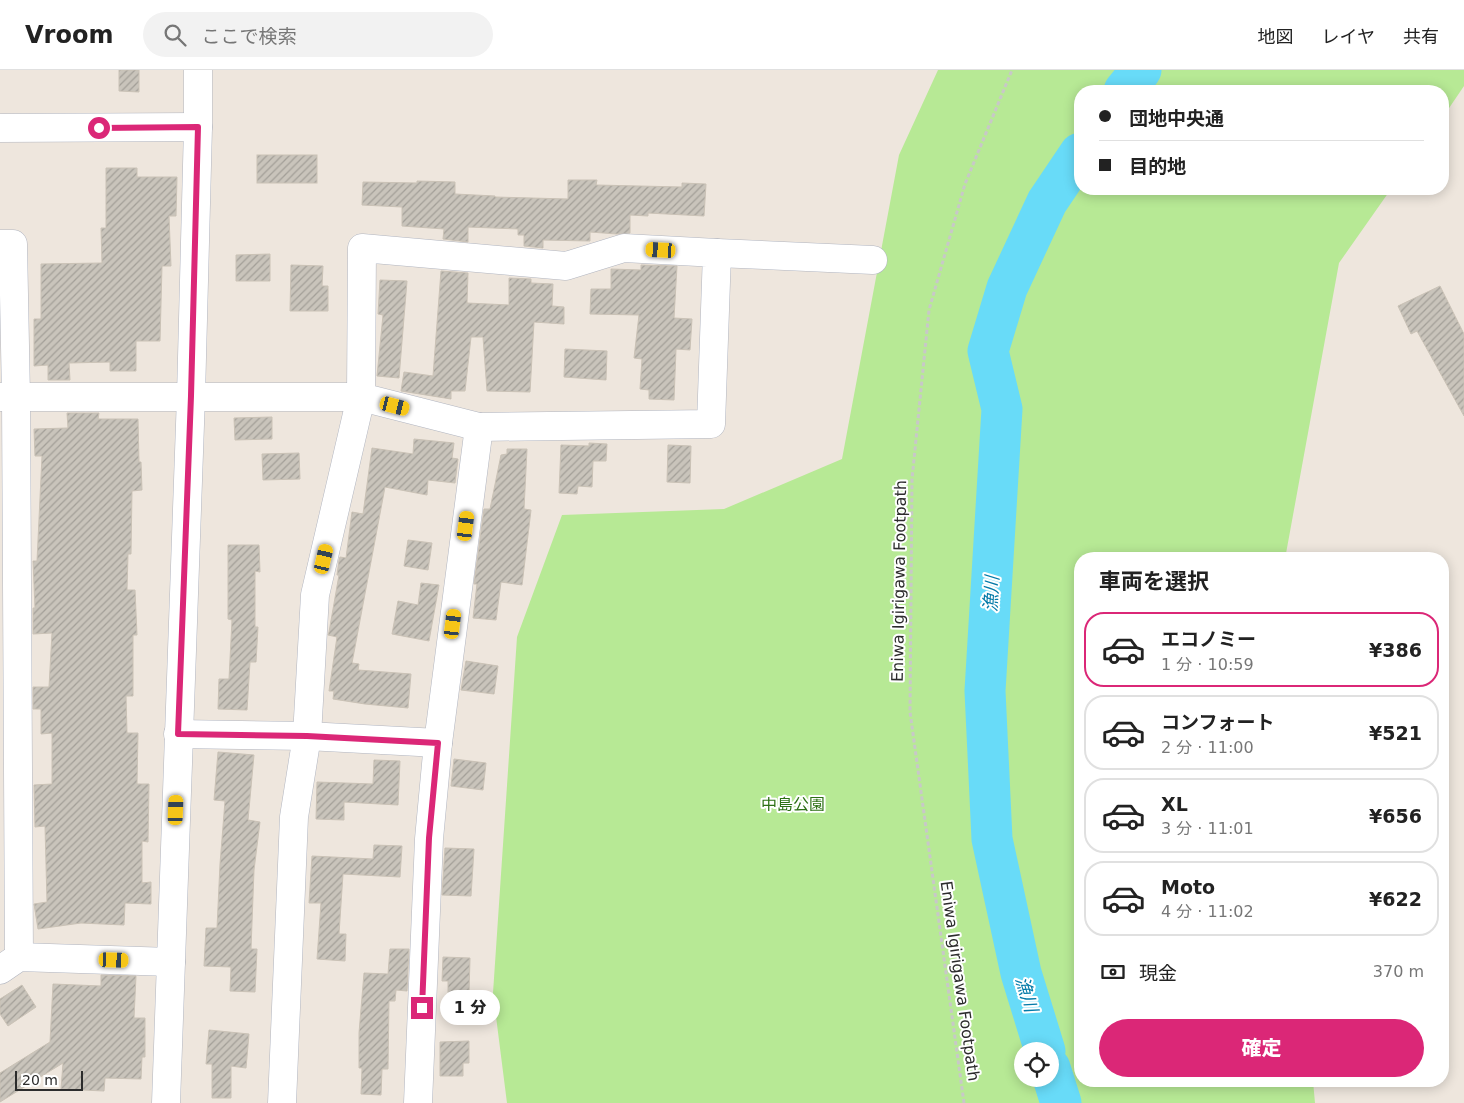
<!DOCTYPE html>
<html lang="ja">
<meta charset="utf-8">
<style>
:root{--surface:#fff;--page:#f2f2f2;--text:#222;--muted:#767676;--line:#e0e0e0;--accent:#db2777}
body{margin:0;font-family:"DejaVu Sans","Noto Sans JP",sans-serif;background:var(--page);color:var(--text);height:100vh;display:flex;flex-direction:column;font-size:19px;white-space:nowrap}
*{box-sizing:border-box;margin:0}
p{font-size:16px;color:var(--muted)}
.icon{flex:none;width:28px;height:28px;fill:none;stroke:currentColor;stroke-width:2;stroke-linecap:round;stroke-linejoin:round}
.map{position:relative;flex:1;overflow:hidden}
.details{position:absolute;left:1074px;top:482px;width:375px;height:535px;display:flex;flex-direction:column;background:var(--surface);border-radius:20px;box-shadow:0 2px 12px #0003}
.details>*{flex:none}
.banner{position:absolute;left:1074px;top:15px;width:375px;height:110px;border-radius:20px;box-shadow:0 2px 12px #0003;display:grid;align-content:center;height:110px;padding:0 25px;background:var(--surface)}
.tools{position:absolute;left:1014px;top:972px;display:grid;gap:10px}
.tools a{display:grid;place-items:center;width:45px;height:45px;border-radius:50%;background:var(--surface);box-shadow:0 2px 12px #0003;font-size:25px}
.scale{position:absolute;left:15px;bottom:12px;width:68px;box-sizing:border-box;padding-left:5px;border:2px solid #2c2c2c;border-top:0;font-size:14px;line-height:18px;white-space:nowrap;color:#2c2c2c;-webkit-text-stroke:4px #fff;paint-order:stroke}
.end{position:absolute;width:22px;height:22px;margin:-11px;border:6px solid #db2777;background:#fff;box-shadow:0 0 0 2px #fff}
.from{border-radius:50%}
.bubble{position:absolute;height:35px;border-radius:18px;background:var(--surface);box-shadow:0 2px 12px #0003;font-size:16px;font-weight:800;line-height:35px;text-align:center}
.car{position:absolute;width:15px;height:30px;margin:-15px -8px;border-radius:6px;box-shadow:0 0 4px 1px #0007;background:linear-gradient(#f5c518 24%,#345 0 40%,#f5c518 0 76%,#345 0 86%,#f5c518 0)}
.banner b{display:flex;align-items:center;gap:18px;height:48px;font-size:19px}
.banner b+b{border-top:1px solid var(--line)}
.banner i{width:12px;height:12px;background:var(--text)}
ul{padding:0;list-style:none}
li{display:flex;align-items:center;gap:15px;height:75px;margin:0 10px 8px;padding:0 15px;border:2px solid var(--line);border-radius:20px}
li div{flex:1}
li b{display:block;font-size:19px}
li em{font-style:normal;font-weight:800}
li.on{border-color:var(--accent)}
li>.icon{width:45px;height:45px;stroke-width:1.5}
h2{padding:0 25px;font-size:22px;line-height:60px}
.pay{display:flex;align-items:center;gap:12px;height:55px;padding:0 25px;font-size:19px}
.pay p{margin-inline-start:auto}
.primary-button{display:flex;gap:10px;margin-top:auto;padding:10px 25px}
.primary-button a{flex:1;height:58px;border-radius:30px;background:var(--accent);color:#fff;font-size:20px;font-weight:800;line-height:58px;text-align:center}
header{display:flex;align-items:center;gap:30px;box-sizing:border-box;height:70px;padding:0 25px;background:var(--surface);border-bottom:1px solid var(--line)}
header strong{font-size:24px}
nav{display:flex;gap:28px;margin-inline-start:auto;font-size:18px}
.search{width:350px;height:45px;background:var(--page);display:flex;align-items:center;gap:12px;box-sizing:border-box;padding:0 18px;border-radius:28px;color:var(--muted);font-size:19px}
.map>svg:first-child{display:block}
.grass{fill:#b7e995;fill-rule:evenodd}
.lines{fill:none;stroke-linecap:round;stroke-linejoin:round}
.river{stroke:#68dbf8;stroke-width:41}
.building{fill:url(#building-hatch);stroke:#cac2b6}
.minor-casing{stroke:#b1b5c0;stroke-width:29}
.path{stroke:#c8c8c8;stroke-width:3;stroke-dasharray:4 2.5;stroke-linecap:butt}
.minor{stroke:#fff;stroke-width:28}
.route{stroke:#db2777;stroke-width:6}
.labels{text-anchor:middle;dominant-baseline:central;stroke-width:4;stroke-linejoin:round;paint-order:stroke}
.street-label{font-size:16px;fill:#2c2c2c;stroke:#fff}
.park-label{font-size:16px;fill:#2d7015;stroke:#fff}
.water-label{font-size:18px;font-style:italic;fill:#037aa8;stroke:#fff}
</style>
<header>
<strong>Vroom</strong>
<div class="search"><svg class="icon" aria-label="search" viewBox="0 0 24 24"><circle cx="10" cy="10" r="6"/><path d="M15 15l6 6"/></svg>ここで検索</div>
<nav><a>地図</a><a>レイヤ</a><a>共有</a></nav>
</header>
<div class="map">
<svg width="1464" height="1033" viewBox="0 0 1464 1033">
<defs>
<pattern id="building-hatch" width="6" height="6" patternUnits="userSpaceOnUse" patternTransform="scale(1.25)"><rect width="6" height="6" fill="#c9c4bb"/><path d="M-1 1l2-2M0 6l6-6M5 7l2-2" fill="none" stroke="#a39f98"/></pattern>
</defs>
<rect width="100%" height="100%" fill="#eee6dd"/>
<!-- grass -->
<path class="grass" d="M938,0H1464V16L1443,47L1442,21H1080V119H1391L1339,193L1285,489H1080V1011H1313L1315,1033H507L493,923L517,567L562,445L724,439L842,389L899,85ZM1022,981H1050V1009H1022Z"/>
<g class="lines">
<!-- river -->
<g class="river">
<path d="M1124,21L1141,0"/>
<path d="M1045,981L1021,903L992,769L985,621L1002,339L988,281L1007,218L1047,132L1080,83"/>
<path d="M1050,998L1061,1033"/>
</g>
</g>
<!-- building -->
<g class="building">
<path d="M119,0H139V22L119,21Z"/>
<rect x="257" y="85" width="60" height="28"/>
<path d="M106,98H137V107H177L176,146H169L171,196H162L160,271H136V301H110V292L69,293L70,310H48V295L34,296V249H41V194L102,193L101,158H106Z"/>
<path d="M568,110H597L596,115L682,117V113L706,114L704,146L648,143V146L630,145V163L617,164L590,162V171L543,170V178L524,176V165H518V159L468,157V172L443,169L444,159L402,156V137L362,135L363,112L417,113V111L455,112V124L495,126V127L568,129Z"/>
<path d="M270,184V211H236V185Z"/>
<path d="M291,195L323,196L322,216H328V241H290Z"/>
<path d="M641,195L677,196L674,248L692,249L690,280L676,279L674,330L649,329V320L640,319L642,289L634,288L639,245L590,244L591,219H611V199L641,200Z"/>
<path d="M441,201L468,203L467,233L509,235V208L531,209V213L553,214L552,236L564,237V254L534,252L530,322L487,321L483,267H471L465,321H451V329L401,321L404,302L433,306Z"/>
<path d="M380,210L407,211L399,308L377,306L383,245L378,244Z"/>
<path d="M1440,216L1464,264V346L1417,261L1411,264L1398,236Z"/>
<path d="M565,279L607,281L606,310L564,307Z"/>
<path d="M67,343H99L98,349H138L139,392H141L142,420L132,421L131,484H128L127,520H135L137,565H133V626H126L127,663H138L137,714H149L148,772L142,771V813L151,812V834L125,833L124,855L81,853L38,859L34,834L47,832L45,756L35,757L34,715L52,714V663L41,664V639H33V617H49L52,563L33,564V538H35L33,491H37L42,386H35L34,359L68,358Z"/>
<path d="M272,347V369L235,370L234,348Z"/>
<path d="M414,369L454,373L452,388L458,389L455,413L428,410L427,425L385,417L352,593L359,594L358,600L411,604L408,638L365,634L333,629L334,621H329L337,567L328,565L329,562L339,505H337L339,490L340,487L346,488L352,442L363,444L372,378L413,384Z"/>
<path d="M589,373L607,374L606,391H593L592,417L578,416L577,424L559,423L561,375L589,376Z"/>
<path d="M668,375L691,376L690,413L667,412Z"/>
<path d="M507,379H527L524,439L531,440L522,515L501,512L496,550L473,548L477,514H474L484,439H490L501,385L507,384Z"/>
<path d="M299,383L300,409L263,410L262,384Z"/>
<path d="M408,470L432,473L428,500L404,496Z"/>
<path d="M228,475H259L260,502L255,501V557H258L256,592H250L247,640L218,639L219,609H229L232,550L228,549Z"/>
<path d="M421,513L439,515L429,571L392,564L398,531L418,535Z"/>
<path d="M466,591L498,596L494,624L461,620Z"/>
<path d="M218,682L254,685L248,750L260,752L254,800L251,879H257L255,922L230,921L231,897L204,896L206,858H217L220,794L225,731L214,730Z"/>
<path d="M454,689L486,693L483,720L451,716Z"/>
<path d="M374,690L400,691L398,735L344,732V750L316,749L317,712L373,714Z"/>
<path d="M374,775L402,776L400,807L343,804L339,864H346L345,891L317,889L321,833H309L312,786L373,789Z"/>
<path d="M445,778L474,779L471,826L442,825Z"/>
<path d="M390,879H409L407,921L396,920L395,931H389L388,999H382L381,1025L361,1024L362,998H359V963L364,903L388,904Z"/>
<path d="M443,887L470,888L469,923H448V911H442Z"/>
<path d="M101,905L136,906L134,948H145V987H142L141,1009L105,1008L104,1021L61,1019L63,993L0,1032V1003L50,972L53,914L101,916Z"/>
<path d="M22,915L36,937L8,956L0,944V929Z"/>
<path d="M209,960L249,964L246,998L231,996V1028H212V994H206Z"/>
<path d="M469,971V993H463V1006H440V972Z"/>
</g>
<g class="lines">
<!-- minor casing -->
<g class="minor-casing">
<g id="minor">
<path d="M0,58L198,57"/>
<path d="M0,174H13L16,327L19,887"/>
<path d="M717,183L873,190"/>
<path d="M0,327H361L479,357L711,354L717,183L624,178L566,196L362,178L361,327L315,525L307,666L294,747L282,1033"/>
<path d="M178,664L307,666L438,673"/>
<path d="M0,900L19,887L171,892"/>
<path d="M166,1033L191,326L198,57V0"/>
<path d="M418,1033L429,769L438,673L479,357"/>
</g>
</g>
<!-- path -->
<path class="path" d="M964,1033L910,642L912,409L929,240L965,114L1012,0"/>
<!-- minor -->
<use href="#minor" class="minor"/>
</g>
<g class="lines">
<!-- route -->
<path class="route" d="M99,58L198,57L191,326L178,664L307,666L438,673L429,768L422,938"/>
</g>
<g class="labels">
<!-- street labels -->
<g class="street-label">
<text transform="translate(899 511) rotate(-89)">Eniwa Igirigawa Footpath</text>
<text transform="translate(960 911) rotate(82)">Eniwa Igirigawa Footpath</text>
</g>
<!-- park labels -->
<g class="park-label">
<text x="793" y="734">中島公園</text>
</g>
<!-- water labels -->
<g class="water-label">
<text transform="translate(991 524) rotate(-87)">漁川</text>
<text transform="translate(1027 924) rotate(73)">漁川</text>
</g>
</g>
</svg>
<div class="tools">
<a><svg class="icon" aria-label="locate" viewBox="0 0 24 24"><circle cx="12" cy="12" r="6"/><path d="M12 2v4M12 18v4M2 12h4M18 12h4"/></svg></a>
</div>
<div class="scale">20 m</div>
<i class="end from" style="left:99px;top:58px"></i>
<i class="end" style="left:422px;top:938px"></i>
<div class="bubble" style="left:440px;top:920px;width:60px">1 分</div>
<i class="car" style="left:661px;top:180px;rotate:273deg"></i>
<i class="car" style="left:395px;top:336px;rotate:104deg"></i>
<i class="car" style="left:466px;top:456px;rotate:7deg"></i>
<i class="car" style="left:324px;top:489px;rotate:13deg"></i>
<i class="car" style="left:453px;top:554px;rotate:7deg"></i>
<i class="car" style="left:176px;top:740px;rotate:2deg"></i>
<i class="car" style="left:114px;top:890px;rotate:92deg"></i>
<div class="banner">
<b><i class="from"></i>団地中央通</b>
<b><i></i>目的地</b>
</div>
<section class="details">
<h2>車両を選択</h2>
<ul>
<li class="on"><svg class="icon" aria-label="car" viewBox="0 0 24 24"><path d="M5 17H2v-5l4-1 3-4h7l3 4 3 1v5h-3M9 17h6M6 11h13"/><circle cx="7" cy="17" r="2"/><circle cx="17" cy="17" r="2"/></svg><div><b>エコノミー</b><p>1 分 · 10:59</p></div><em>¥386</em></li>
<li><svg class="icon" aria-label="car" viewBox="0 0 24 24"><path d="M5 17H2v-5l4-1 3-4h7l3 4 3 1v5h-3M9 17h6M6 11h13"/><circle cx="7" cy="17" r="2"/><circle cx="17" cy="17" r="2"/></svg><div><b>コンフォート</b><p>2 分 · 11:00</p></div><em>¥521</em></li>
<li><svg class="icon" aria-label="car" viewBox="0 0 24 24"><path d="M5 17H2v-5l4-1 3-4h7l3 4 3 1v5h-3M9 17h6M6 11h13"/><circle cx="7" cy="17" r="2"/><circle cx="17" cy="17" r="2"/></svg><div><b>XL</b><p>3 分 · 11:01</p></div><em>¥656</em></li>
<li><svg class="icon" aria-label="car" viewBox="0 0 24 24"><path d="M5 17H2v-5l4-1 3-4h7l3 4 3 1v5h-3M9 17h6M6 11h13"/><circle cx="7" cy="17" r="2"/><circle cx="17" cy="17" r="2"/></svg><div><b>Moto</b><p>4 分 · 11:02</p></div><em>¥622</em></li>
</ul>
<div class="pay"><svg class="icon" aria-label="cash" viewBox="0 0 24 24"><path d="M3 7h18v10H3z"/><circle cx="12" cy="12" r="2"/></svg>現金<p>370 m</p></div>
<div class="primary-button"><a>確定</a></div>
</section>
</div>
